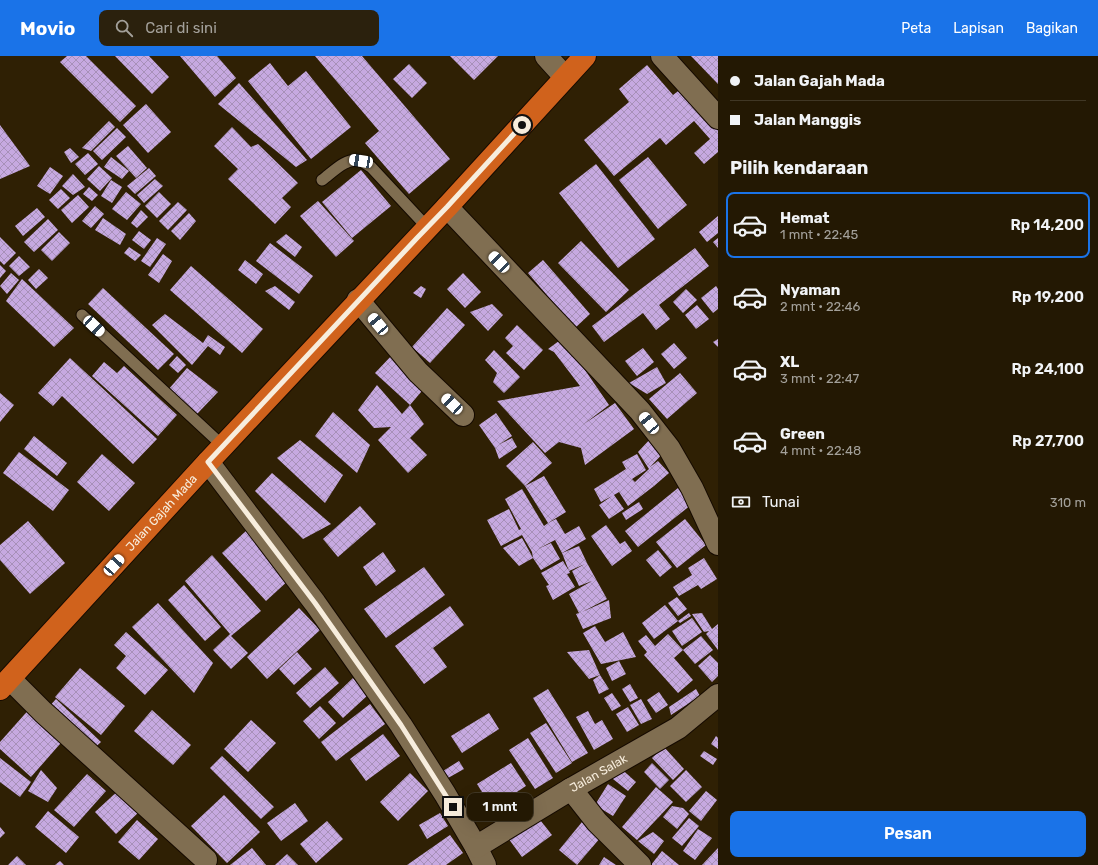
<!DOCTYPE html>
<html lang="id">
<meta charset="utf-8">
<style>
:root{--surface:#231803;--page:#2b210d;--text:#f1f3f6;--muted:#a3a09a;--line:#403725;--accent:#1a73e8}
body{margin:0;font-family:Rubik,sans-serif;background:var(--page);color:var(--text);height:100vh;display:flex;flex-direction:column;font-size:15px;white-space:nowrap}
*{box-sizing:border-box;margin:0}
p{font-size:13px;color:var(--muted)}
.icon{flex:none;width:22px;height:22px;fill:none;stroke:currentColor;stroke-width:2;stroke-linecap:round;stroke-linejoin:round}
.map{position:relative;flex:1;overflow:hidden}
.panel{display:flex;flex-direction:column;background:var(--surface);width:380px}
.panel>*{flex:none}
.top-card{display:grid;align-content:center;height:88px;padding:0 12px;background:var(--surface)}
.end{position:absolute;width:18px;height:18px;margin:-9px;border:5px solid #f7eddd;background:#111;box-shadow:0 0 0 2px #111}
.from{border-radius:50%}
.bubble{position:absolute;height:28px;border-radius:8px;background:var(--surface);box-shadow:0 4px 16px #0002,0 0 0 1px var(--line);font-size:13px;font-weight:600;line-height:28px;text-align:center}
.car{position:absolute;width:12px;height:24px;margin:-12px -6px;border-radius:5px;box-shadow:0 0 3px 1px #0007;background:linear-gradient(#fff 24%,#345 0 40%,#fff 0 76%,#345 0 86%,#fff 0)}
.top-card b{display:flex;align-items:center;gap:14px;height:38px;font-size:15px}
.top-card b+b{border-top:1px solid var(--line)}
.top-card i{width:10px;height:10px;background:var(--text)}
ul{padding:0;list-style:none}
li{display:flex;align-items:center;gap:12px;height:66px;margin:0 8px 6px;padding:0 4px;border:2px solid transparent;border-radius:8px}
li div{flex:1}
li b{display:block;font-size:15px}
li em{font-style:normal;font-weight:600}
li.selected{border-color:var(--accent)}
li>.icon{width:36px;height:36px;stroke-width:1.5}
h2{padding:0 12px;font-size:18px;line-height:48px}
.pay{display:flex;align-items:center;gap:10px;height:44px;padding:0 12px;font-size:15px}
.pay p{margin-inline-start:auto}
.button{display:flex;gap:8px;margin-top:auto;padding:8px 12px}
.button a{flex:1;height:46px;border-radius:8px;background:var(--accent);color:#fff;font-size:16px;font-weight:600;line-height:46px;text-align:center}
header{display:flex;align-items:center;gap:24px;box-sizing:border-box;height:56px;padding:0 20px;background:var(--accent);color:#fff}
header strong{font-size:19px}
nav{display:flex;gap:22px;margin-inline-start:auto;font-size:14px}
.search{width:280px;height:36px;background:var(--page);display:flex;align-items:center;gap:10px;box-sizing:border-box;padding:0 14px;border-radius:8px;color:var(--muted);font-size:15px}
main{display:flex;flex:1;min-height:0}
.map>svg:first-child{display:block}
.building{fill:url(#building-cross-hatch)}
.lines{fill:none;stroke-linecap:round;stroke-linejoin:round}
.lane-casing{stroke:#150a00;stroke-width:13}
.street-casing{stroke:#150a00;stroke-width:24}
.highway-casing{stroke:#150a00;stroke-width:24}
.lane{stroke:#806e51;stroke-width:11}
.street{stroke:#806e51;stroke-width:22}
.highway{stroke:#d0621c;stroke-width:22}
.route{stroke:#f7eddd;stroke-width:5}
.labels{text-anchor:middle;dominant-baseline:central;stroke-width:4;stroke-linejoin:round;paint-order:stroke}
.street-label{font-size:12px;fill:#f7eddd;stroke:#251600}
</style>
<header>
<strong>Movio</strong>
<div class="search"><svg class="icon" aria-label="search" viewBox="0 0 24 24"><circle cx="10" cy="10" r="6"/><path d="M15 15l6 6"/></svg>Cari di sini</div>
<nav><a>Peta</a><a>Lapisan</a><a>Bagikan</a></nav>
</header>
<main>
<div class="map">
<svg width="718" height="809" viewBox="0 0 718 809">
<defs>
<pattern id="building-cross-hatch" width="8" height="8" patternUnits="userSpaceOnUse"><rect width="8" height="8" fill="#c6a9e0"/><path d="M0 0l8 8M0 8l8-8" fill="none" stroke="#a790b8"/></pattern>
</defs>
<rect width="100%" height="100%" fill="#2f2004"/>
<!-- building -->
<g class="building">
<path d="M67,0H86L136,50L120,66L60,6Z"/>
<path d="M115,0H149L169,21L152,38Z"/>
<path d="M180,0H217L236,22L215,41Z"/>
<path d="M315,0H362L450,103L409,138L365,87L379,75Z"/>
<path d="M450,0H498L474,24Z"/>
<path d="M691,0H718V28Z"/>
<path d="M270,7L288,30L306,15L351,71L311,103L248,25Z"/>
<path d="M409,8L427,27L412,42L393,23Z"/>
<path d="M647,9L673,39L686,29L718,67V96L704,108L694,97L710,83L694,65L666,89L660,82L614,120L584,84L629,46L619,33Z"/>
<path d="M239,27L307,104L296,111L218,48Z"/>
<path d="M146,48L171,76L148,97L123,69Z"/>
<path d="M109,65L115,71L91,95L82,92Z"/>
<path d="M0,69L30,110L0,123Z"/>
<path d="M232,71L251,91L258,88L298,127L282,142L291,151L275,168L228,123L238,113L214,90Z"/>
<path d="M117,72L126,81L102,104L93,95Z"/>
<path d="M128,90L147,112L136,122L116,100Z"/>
<path d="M70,92L79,101L71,107L64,96Z"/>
<path d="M88,97L98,108L85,119L75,108Z"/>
<path d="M111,101L129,115L122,123L104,111Z"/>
<path d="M648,101L687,149L658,173L619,124Z"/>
<path d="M596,108L655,183L618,212L559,137Z"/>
<path d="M99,110L112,122L100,135L87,123Z"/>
<path d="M50,111L63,120L50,138L37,130Z"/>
<path d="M149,112L156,120L135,138L127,130Z"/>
<path d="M361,114L391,150L352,182L322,146Z"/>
<path d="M73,118L85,131L73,139L62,130Z"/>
<path d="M155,123L163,130L144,147L137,139Z"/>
<path d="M111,124L122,131L112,147L101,140Z"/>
<path d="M89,131L98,139L92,145L83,138Z"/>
<path d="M61,133L70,142L58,153L49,144Z"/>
<path d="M126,136L141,148L127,164L112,153Z"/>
<path d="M159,136L171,148L157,162L145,150Z"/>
<path d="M78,139L89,151L72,167L61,154Z"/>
<path d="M318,145L354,185L336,201L300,160Z"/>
<path d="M178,146L187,154L168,174L159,165Z"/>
<path d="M95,150L104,158L91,172L82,165Z"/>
<path d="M37,152L45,161L23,180L15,170Z"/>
<path d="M141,154L148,161L137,172L131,167Z"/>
<path d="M189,157L196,165L180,184L171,175Z"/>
<path d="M718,160V177L707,186L699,176Z"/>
<path d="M103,162L126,178L120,189L95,174Z"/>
<path d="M48,163L58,174L34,196L24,186Z"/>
<path d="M139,175L151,184L144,193L132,184Z"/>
<path d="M59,176L70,187L52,205L41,194Z"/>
<path d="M286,178L302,191L295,201L276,186Z"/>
<path d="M0,181L16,197L4,209L0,205Z"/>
<path d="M157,182L166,188L150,211L141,205Z"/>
<path d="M718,182V192L713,186Z"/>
<path d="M581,185L629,234L606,256L558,207Z"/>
<path d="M270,187L313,220L299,238L256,205Z"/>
<path d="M129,191L141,199L135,205L124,197Z"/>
<path d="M695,192L709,210L659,249L670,263L656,274L643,257L604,286L592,270Z"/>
<path d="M163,198L172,205L159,227L148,219Z"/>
<path d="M19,200L30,211L19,220L9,210Z"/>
<path d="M245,204L263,218L256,228L238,214Z"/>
<path d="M543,204L590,258L575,272L528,217Z"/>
<path d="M0,209L6,215L0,222Z"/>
<path d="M191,210L263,273L242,297L170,234Z"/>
<path d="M39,213L48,222L36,233L28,224Z"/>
<path d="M11,217L19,224L7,238L0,230Z"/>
<path d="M463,217L481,236L465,252L447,233Z"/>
<path d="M22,223L74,272L54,291L6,245Z"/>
<path d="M275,230L295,246L289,254L265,235Z"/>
<path d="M421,230L426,233L421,242L413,237Z"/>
<path d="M716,230L718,233V253L713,257L701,242Z"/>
<path d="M103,232L174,298L158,314L88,248Z"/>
<path d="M686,233L697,244L683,257L673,246Z"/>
<path d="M492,248L503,259L488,275L470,256Z"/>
<path d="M697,249L709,263L696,273L685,259Z"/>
<path d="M447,252L465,269L430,307L412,291Z"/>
<path d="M165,258L203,287L208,279L225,291L220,299L208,290L192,309L152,269Z"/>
<path d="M517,269L543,294L524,314L506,297L513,290L505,282Z"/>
<path d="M563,282L609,349L584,368L615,347L634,373L585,409L581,392L559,386L545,397L497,345L580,330L554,296L548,293Z"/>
<path d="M718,283V291L713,286Z"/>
<path d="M674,287L687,302L674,313L661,298Z"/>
<path d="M643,292L654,306L637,320L625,305Z"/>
<path d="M494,294L520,321L504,337L493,326L497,317L485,304Z"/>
<path d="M394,297L427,329L410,349L375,317Z"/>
<path d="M177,300L186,309L178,317L169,309Z"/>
<path d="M70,302L157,383L133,408L62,340L53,350L38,337Z"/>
<path d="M104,306L117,317L124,310L177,359L158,380L92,320Z"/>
<path d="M657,311L666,327L647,338L629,327Z"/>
<path d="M187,312L218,336L197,358L168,334Z"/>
<path d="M680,317L697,337L667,363L649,343Z"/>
<path d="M377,329L402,358L410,349L424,368L410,382L427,399L408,417L378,384L391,371L374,372L358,354Z"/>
<path d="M0,337L14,349L0,366Z"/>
<path d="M333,356L370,389L357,417L315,380Z"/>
<path d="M496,357L512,380L500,388L512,382L517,391L499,403L495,392L479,369Z"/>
<path d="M34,380L67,407L57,420L24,393Z"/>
<path d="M653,380L667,393L650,411L658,405L669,417L654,430L628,450L619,436L614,439L624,453L609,463L599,449L612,440L601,446L594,433L626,413L622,406L637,398L646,414L632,423L635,426L649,413L638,396Z"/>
<path d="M300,384L343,419L325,447L277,402Z"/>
<path d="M533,386L552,407L525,430L544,420L566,456L548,467L556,463L565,478L579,470L586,483L562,497L555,484L538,493L551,487L560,503L541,514L533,502L519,510L503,492L522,482L533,502L532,496L522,479L501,490L487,464L509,453L519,474L521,473L505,443L522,433L544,470L548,467L525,430L506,410Z"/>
<path d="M19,396L69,434L53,455L3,417Z"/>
<path d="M102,398L135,427L109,455L77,426Z"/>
<path d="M272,417L331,468L303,483L255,435Z"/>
<path d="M678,432L691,449L638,491L625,475Z"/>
<path d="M639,446L643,453L626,464L622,457Z"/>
<path d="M360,450L376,468L338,501L323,483Z"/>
<path d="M685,463L706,489L677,512L656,486Z"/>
<path d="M28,465L65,507L30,538L0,504V489Z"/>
<path d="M606,469L620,488L625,485L632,495L612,510L591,480Z"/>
<path d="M247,474L291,522L266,545L222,497Z"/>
<path d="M579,490L587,507L607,543L582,556L609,544L611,562L583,573L576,558L579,557L569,538L592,525L579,530L572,515L585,508L569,515L570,517L567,518L575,531L553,544L546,530L549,529L541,517L563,505L569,515L562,497Z"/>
<path d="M658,494L672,511L660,521L646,504Z"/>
<path d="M383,496L396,515L376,530L363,511Z"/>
<path d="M212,499L261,555L231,580L248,597L231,613L213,594L230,578L185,525Z"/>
<path d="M704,502L717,523L701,533L698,529L679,540L673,531L692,519L688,512Z"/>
<path d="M424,511L445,539L386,582L364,553Z"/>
<path d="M184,529L221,571L205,585L168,544Z"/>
<path d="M677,541L687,553L678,560L668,547Z"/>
<path d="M158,547L213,607L194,637L132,571Z"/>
<path d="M665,549L678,565L689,557L691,560L680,567L678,565L654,583L642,567Z"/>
<path d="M450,550L464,569L433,592L447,611L424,628L395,590Z"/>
<path d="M299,552L320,574L267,623L247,601Z"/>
<path d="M702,557L712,573L718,568V594L706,578L709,575L704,576L692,558Z"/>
<path d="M692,562L702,576L682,590L672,575Z"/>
<path d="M595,570L605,586L623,576L636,601L601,608L583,577Z"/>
<path d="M126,576L168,614L145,639L116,612L126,600L114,589Z"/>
<path d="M668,578L683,594L701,580L713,594L695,608L683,594L674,602L693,624L678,637L644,599L647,596L638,585L646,579L655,590Z"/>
<path d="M589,594L600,619L589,623L567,596Z"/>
<path d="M297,596L312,613L294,629L279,613Z"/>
<path d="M710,599L718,607V620L712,626L698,610Z"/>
<path d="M619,605L626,618L612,625L606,612Z"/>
<path d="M325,611L339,627L310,652L296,637Z"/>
<path d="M80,612L125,650L101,679L55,641Z"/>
<path d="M600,619L609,633L599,638L593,624Z"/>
<path d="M353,622L368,639L343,662L328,646Z"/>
<path d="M630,628L638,642L630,646L622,633Z"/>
<path d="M548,633L588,697L572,706L533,642Z"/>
<path d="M696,633L700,640L671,659L669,651Z"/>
<path d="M659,636L668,649L656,657L647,644Z"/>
<path d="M612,637L621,650L612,655L604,642Z"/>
<path d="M56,643L101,686L91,695L47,653Z"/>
<path d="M641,643L652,663L641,668L630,649Z"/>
<path d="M370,648L385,668L336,705L321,686Z"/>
<path d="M32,650L67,680L31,721L0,693V686Z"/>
<path d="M320,650L336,667L319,683L303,665Z"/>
<path d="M628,651L639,669L627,676L616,658Z"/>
<path d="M152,654L191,689L173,709L134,675Z"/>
<path d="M588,655L595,668L602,664L613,683L594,694L576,661Z"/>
<path d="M489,657L499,673L462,697L451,680Z"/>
<path d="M251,664L276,687L248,716L224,693Z"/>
<path d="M546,667L572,707L556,717L530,677Z"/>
<path d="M383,678L400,700L366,725L350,703Z"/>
<path d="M716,680L718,682V693L711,688Z"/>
<path d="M528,682L553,722L535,733L509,694Z"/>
<path d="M664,691L684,713L673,724L652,702Z"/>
<path d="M704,695L717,703L713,709L700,700Z"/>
<path d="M222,700L274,751L261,763L210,712Z"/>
<path d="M0,702L31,726L20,741L0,726Z"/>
<path d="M459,705L464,713L448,722L443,715Z"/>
<path d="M511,707L526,730L492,752L477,728Z"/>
<path d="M652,707L669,724L660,733L644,716Z"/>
<path d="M617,709L636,726L628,735L608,719Z"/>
<path d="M41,714L57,732L48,746L28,735Z"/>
<path d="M686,714L702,731L686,746L670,730Z"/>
<path d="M410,717L428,735L398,765L380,746Z"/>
<path d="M87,718L106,735L74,771L54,754Z"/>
<path d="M608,728L626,740L613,760L595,749Z"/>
<path d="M656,731L673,746L637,784L622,771Z"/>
<path d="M121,732L141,754L116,778L95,756Z"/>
<path d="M706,735L717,744L701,765L689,755Z"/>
<path d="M224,739L260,776L227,807L191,770Z"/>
<path d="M295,747L308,765L281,785L267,767Z"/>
<path d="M672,750L683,752L689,758L677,773L663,761Z"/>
<path d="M48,755L79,781L66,797L35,771Z"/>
<path d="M440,757L448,770L427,783L419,769Z"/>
<path d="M537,760L552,779L522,801L508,782Z"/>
<path d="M689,762L699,770L682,790L672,782Z"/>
<path d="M137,764L158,783L139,804L118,786Z"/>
<path d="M327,765L343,783L316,807L300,788Z"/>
<path d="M582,766L601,781L577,809L559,794Z"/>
<path d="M0,771L5,777L0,782Z"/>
<path d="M698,773L712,782L695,804L683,795Z"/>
<path d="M653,776L664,785L654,798L638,785Z"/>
<path d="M450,779L463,797L446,809H407Z"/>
<path d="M252,792L266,809H230Z"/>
<path d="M718,792V809H702Z"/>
<path d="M662,795L679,809H651Z"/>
<path d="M287,798L298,809H275Z"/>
<path d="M17,800L26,809H8Z"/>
<path d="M604,801L616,809H599Z"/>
<path d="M60,805L64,809H55Z"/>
</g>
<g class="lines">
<!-- lane casing -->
<g class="lane-casing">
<g id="lane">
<path d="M322,124C333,116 346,101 360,105C364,106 367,109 371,111L427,171"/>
<path d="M82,259L223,390"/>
</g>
</g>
<!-- street casing -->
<g class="street-casing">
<g id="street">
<path d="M546,0L565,21"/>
<path d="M662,0L718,62"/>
<path d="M447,151L640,355L669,392L692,432L718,488"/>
<path d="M358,244L418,316L463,359"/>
<path d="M208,406L315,547L401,669L445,738L476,791L485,809"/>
<path d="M10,623L43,656L206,804"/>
<path d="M571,733L597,766L640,809"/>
<path id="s1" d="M476,791L571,733L678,672L718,639"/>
</g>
</g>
<!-- highway casing -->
<g class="highway-casing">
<g id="highway">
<path id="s2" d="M0,633L208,406L447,151L585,0"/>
</g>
</g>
<!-- lane -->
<use href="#lane" class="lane"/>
<!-- street -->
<use href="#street" class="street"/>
<!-- highway -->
<use href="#highway" class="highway"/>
</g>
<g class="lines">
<!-- route -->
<path class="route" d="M453,751L401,669L315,547L208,406L417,182L447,151L522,69"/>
</g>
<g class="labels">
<!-- street labels -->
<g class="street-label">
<text stroke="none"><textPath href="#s2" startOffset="239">Jalan Gajah Mada</textPath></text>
<text stroke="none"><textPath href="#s1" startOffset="143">Jalan Salak</textPath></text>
</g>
</g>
</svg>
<i class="end from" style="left:522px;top:69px"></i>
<i class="end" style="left:453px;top:751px"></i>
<div class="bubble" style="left:467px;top:737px;width:66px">1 mnt</div>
<i class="car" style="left:361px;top:105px;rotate:279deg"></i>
<i class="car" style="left:499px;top:206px;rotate:316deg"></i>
<i class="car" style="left:378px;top:268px;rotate:320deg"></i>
<i class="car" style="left:94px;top:270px;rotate:133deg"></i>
<i class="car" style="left:452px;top:348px;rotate:313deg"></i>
<i class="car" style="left:649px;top:367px;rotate:321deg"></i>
<i class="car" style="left:114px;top:509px;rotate:42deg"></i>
</div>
<section class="panel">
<div class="top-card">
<b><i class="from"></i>Jalan Gajah Mada</b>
<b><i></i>Jalan Manggis</b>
</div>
<h2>Pilih kendaraan</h2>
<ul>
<li class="selected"><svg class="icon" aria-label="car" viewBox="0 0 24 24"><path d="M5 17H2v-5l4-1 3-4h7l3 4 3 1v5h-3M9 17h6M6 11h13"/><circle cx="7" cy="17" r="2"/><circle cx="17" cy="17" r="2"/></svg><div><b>Hemat</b><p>1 mnt · 22:45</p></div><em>Rp 14,200</em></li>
<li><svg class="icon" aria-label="car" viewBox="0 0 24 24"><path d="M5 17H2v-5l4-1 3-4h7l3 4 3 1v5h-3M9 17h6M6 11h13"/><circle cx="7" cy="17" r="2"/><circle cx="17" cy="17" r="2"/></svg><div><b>Nyaman</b><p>2 mnt · 22:46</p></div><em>Rp 19,200</em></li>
<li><svg class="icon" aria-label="car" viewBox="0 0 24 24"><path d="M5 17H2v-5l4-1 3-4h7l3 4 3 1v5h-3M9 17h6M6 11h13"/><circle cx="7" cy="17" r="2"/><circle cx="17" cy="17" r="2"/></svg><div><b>XL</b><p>3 mnt · 22:47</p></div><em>Rp 24,100</em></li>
<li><svg class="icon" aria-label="car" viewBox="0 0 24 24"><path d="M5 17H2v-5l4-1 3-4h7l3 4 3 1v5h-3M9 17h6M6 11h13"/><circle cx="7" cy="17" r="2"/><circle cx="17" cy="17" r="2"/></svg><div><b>Green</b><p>4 mnt · 22:48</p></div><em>Rp 27,700</em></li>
</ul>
<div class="pay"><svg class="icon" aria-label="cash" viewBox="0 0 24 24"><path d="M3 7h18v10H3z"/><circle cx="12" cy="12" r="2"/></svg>Tunai<p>310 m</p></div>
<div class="button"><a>Pesan</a></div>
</section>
</main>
